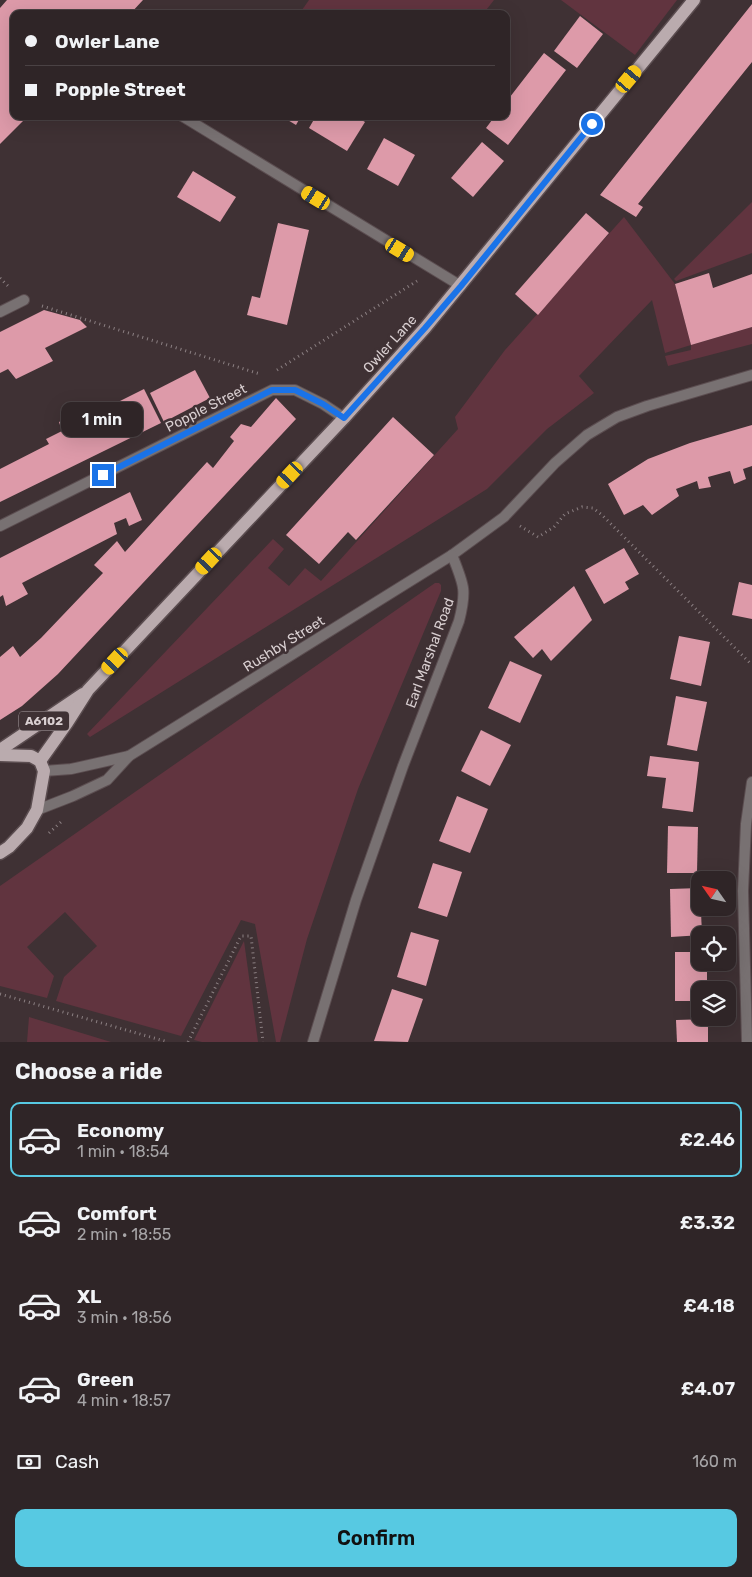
<!DOCTYPE html>
<meta charset="utf-8">
<style>
:root{--surface:#2f2527;--page:#3b3133;--text:#f1f3f6;--muted:#a7a5a7;--line:#4a4244;--accent:#57c9e2}
body{margin:0;font-family:Rubik,sans-serif;background:var(--page);color:var(--text);height:100vh;display:flex;flex-direction:column;font-size:19px;white-space:nowrap}
*{box-sizing:border-box;margin:0}
p{font-size:16px;color:var(--muted)}
.icon{flex:none;width:28px;height:28px;fill:none;stroke:currentColor;stroke-width:2;stroke-linecap:round;stroke-linejoin:round}
.map{position:relative;height:1042px;overflow:hidden}
.panel{display:flex;flex-direction:column;background:var(--surface);flex:1}
.panel>*{flex:none}
.hud{position:absolute;left:10px;top:10px;width:500px;height:110px;border-radius:10px;box-shadow:0 5px 20px #0002,0 0 0 1px var(--line);display:grid;align-content:center;height:110px;padding:0 15px;background:var(--surface)}
.needle{width:32px;rotate:304deg}
.buttons{position:absolute;left:691px;top:871px;display:grid;gap:10px}
.buttons a{display:grid;place-items:center;width:45px;height:45px;border-radius:10px;background:var(--surface);box-shadow:0 5px 20px #0002,0 0 0 1px var(--line);font-size:25px}
.end{position:absolute;width:22px;height:22px;margin:-11px;border:6px solid #1a73e8;background:#fff;box-shadow:0 0 0 2px #fff}
.from{border-radius:50%}
.bubble{position:absolute;height:35px;border-radius:10px;background:var(--surface);box-shadow:0 5px 20px #0002,0 0 0 1px var(--line);font-size:16px;font-weight:600;line-height:35px;text-align:center}
.car{position:absolute;width:15px;height:30px;margin:-15px -8px;border-radius:6px;box-shadow:0 0 4px 1px #0007;background:linear-gradient(#f5c518 24%,#345 0 40%,#f5c518 0 76%,#345 0 86%,#f5c518 0)}
.hud b{display:flex;align-items:center;gap:18px;height:48px;font-size:19px}
.hud b+b{border-top:1px solid var(--line)}
.hud i{width:12px;height:12px;background:var(--text)}
ul{padding:0;list-style:none}
li{display:flex;align-items:center;gap:15px;height:75px;margin:0 10px 8px;padding:0 5px;border:2px solid transparent;border-radius:10px}
li div{flex:1}
li b{display:block;font-size:19px}
li em{font-style:normal;font-weight:600}
li.active{border-color:var(--accent)}
li>.icon{width:45px;height:45px;stroke-width:1.5}
h2{padding:0 15px;font-size:22px;line-height:60px}
.pay{display:flex;align-items:center;gap:12px;height:55px;padding:0 15px;font-size:19px}
.pay p{margin-inline-start:auto}
.action{display:flex;gap:10px;margin-top:auto;padding:10px 15px}
.action a{flex:1;height:58px;border-radius:10px;background:var(--accent);color:#111;font-size:20px;font-weight:600;line-height:58px;text-align:center}
.map>svg:first-child{display:block}
.green{fill:#61343f}
.building{fill:#dd9aa9}
.lines{fill:none;stroke-linecap:round;stroke-linejoin:round}
.minor-casing{stroke:#5b4d50;stroke-width:12}
.primary-casing{stroke:#5b4d50;stroke-width:15}
.path{stroke:#8c8083;stroke-width:3;stroke-dasharray:1 4;stroke-linecap:butt}
.minor{stroke:#787172;stroke-width:10}
.primary{stroke:#baabae;stroke-width:12}
.route{stroke:#1a73e8;stroke-width:6}
.labels{text-anchor:middle;dominant-baseline:central;stroke-width:5;stroke-linejoin:round;paint-order:stroke}
.shield{fill:#3f3134;stroke:#aba0a2;stroke-width:1}
.shield-label{font-size:12px;font-weight:bold;fill:#d9cfd1}
.street-label{font-size:14px;fill:#d9cfd1;stroke:#3f3134}
</style>
<div class="map">
<svg width="752" height="1042" viewBox="0 0 752 1042">
<rect width="100%" height="100%" fill="#3f3134"/>
<!-- green -->
<g class="green">
<path d="M309,0H494L483,14H308L302,10Z"/>
<path d="M561,0H677L635,55Z"/>
<path d="M752,202V253L676,281L674,279Z"/>
<path d="M624,217L675,284L691,345L752,327V344L668,366L665,356L691,350V345L665,353L652,300L579,376L594,393L547,429L487,489L90,737L87,734L273,539L284,549L268,568L289,586L305,568L321,581L458,429L455,417L505,350Z"/>
<path d="M435,583H439L441,585V591L358,789L307,939L280,1042H276L255,924L241,920L181,1036L56,1001L64,977L97,946L65,912L27,947L54,976L47,998L0,986V886Z"/>
<path d="M244,941L258,1042H202L194,1040Z"/>
<path d="M29,1017L111,1042H27Z"/>
</g>
<!-- building -->
<g class="building">
<path d="M7,0H143L130,14H14V116H28L0,144V8Z"/>
<path d="M752,4V62L638,204L643,207L636,217L600,195Z"/>
<path d="M580,16L603,34L577,68L554,51Z"/>
<path d="M544,53L566,70L508,145L486,128L495,116H506V102Z"/>
<path d="M281,116H301L296,125Z"/>
<path d="M316,116H355L365,122L347,151L309,128Z"/>
<path d="M384,138L415,155L398,186L367,169Z"/>
<path d="M482,142L504,161L473,197L451,178Z"/>
<path d="M193,171L236,197L220,222L177,197Z"/>
<path d="M586,213L609,233L538,315L515,294Z"/>
<path d="M278,223L309,230L287,325L247,315L252,296L260,298Z"/>
<path d="M709,273L713,288L752,274V327L691,345L675,284Z"/>
<path d="M44,310L80,320L87,327L45,348L53,361L16,379L8,369L0,373V332Z"/>
<path d="M195,370L210,398L164,422L150,393Z"/>
<path d="M144,389L161,423L0,502V469L49,444L46,439L62,431L59,422L90,408L94,414Z"/>
<path d="M276,398L296,419L58,674L22,706L0,720V657L13,646L20,657L41,638L103,573L94,565L117,541L125,552L207,462L213,468L234,441L230,437L241,424L251,427Z"/>
<path d="M393,417L434,455L356,540L348,532L319,564L286,535Z"/>
<path d="M752,425V466L743,469L746,479L734,484L730,471L708,477L711,487L699,489L697,481L676,489L679,496L652,515L643,505L624,515L608,484L648,459L690,443Z"/>
<path d="M130,492L142,520L129,526L126,518L114,523L117,534L22,583L28,594L6,606L3,595L0,597V558Z"/>
<path d="M624,548L639,574L625,582L629,589L604,604L585,570Z"/>
<path d="M739,582L752,585V619L732,615Z"/>
<path d="M574,586L592,620L551,661L542,649L533,658L514,637Z"/>
<path d="M679,636L710,642L701,686L670,679Z"/>
<path d="M510,661L542,675L520,723L488,708Z"/>
<path d="M676,696L707,702L697,751L667,745Z"/>
<path d="M481,730L511,745L490,786L461,771Z"/>
<path d="M650,756L699,762L693,812L662,808L666,778L647,776Z"/>
<path d="M457,796L488,809L470,853L439,841Z"/>
<path d="M668,826L698,827L697,873H667Z"/>
<path d="M433,863L462,872L447,917L418,908Z"/>
<path d="M700,888L702,935L671,937L670,889Z"/>
<path d="M411,932L439,940L426,986L397,977Z"/>
<path d="M675,952H700V962H707V990H700V1001H675Z"/>
<path d="M392,989L423,999L408,1042L374,1041Z"/>
<path d="M708,1019V1042H677L676,1020Z"/>
</g>
<g class="lines">
<!-- minor casing -->
<g class="minor-casing">
<g id="minor">
<path d="M182,116L461,286"/>
<path d="M0,312L24,300"/>
<path d="M0,526L272,390H295L323,404L344,418"/>
<path d="M44,771L71,769L129,756"/>
<path d="M37,810L73,796L107,780L129,756L452,555L504,517L555,463L587,435L617,417L647,406L752,375"/>
<path d="M313,1042L356,900L403,766L459,621C467,590 464,585 452,555"/>
<path d="M747,1042L743,891L746,824L752,782"/>
</g>
</g>
<!-- primary casing -->
<g class="primary-casing">
<g id="primary">
<path d="M0,750L83,694"/>
<path d="M0,755L31,756L40,761L44,771L37,810L27,828L9,847L0,853"/>
<path d="M40,761L67,723L88,690L344,418L425,328L694,0"/>
</g>
</g>
<!-- path -->
<g class="path">
<path d="M0,278L9,287"/>
<path d="M42,306L260,374"/>
<path d="M277,370L417,281"/>
<path d="M520,526L538,537L554,527L565,514L582,507L593,508L602,515L752,665"/>
<path d="M49,833L61,822"/>
<path d="M0,994L168,1042"/>
<path d="M188,1042L241,936H251L263,1042"/>
</g>
<!-- minor -->
<use href="#minor" class="minor"/>
<!-- primary -->
<use href="#primary" class="primary"/>
</g>
<g class="lines">
<!-- route -->
<path class="route" d="M103,475L272,390H295L323,404L344,418L425,328L461,286L592,124"/>
</g>
<g class="labels">
<!-- shield labels -->
<rect class="shield" x="19" y="711.5" width="50" height="19" rx="4"/>
<g class="shield-label">
<text x="44" y="721">A6102</text>
</g>
<!-- street labels -->
<g class="street-label">
<text transform="translate(390 344) rotate(-48)">Owler Lane</text>
<text transform="translate(206 408) rotate(-27)">Popple Street</text>
<text transform="translate(284 644) rotate(-32)">Rushby Street</text>
<text transform="translate(430 653) rotate(-70)">Earl Marshal Road</text>
</g>
</g>
</svg>
<div class="buttons">
<a><svg class="needle" viewBox="-14 -14 28 28"><path d="M0-13l5 13h-10z" fill="#e53935"/><path d="M0 13l5-13h-10z" fill="#a7a5a7"/></svg></a>
<a><svg class="icon" aria-label="locate" viewBox="0 0 24 24"><circle cx="12" cy="12" r="6"/><path d="M12 2v4M12 18v4M2 12h4M18 12h4"/></svg></a>
<a><svg class="icon" aria-label="layers" viewBox="0 0 24 24"><path d="M12 4l9 5-9 5-9-5zM3 14l9 5 9-5"/></svg></a>
</div>
<i class="end from" style="left:592px;top:124px"></i>
<i class="end" style="left:103px;top:475px"></i>
<div class="bubble" style="left:61px;top:402px;width:82px">1 min</div>
<i class="car" style="left:629px;top:79px;rotate:40deg"></i>
<i class="car" style="left:316px;top:198px;rotate:301deg"></i>
<i class="car" style="left:400px;top:250px;rotate:121deg"></i>
<i class="car" style="left:290px;top:475px;rotate:223deg"></i>
<i class="car" style="left:209px;top:561px;rotate:223deg"></i>
<i class="car" style="left:115px;top:661px;rotate:223deg"></i>
<div class="hud">
<b><i class="from"></i>Owler Lane</b>
<b><i></i>Popple Street</b>
</div>
</div>
<section class="panel">
<h2>Choose a ride</h2>
<ul>
<li class="active"><svg class="icon" aria-label="car" viewBox="0 0 24 24"><path d="M5 17H2v-5l4-1 3-4h7l3 4 3 1v5h-3M9 17h6M6 11h13"/><circle cx="7" cy="17" r="2"/><circle cx="17" cy="17" r="2"/></svg><div><b>Economy</b><p>1 min · 18:54</p></div><em>£2.46</em></li>
<li><svg class="icon" aria-label="car" viewBox="0 0 24 24"><path d="M5 17H2v-5l4-1 3-4h7l3 4 3 1v5h-3M9 17h6M6 11h13"/><circle cx="7" cy="17" r="2"/><circle cx="17" cy="17" r="2"/></svg><div><b>Comfort</b><p>2 min · 18:55</p></div><em>£3.32</em></li>
<li><svg class="icon" aria-label="car" viewBox="0 0 24 24"><path d="M5 17H2v-5l4-1 3-4h7l3 4 3 1v5h-3M9 17h6M6 11h13"/><circle cx="7" cy="17" r="2"/><circle cx="17" cy="17" r="2"/></svg><div><b>XL</b><p>3 min · 18:56</p></div><em>£4.18</em></li>
<li><svg class="icon" aria-label="car" viewBox="0 0 24 24"><path d="M5 17H2v-5l4-1 3-4h7l3 4 3 1v5h-3M9 17h6M6 11h13"/><circle cx="7" cy="17" r="2"/><circle cx="17" cy="17" r="2"/></svg><div><b>Green</b><p>4 min · 18:57</p></div><em>£4.07</em></li>
</ul>
<div class="pay"><svg class="icon" aria-label="cash" viewBox="0 0 24 24"><path d="M3 7h18v10H3z"/><circle cx="12" cy="12" r="2"/></svg>Cash<p>160 m</p></div>
<div class="action"><a>Confirm</a></div>
</section>
